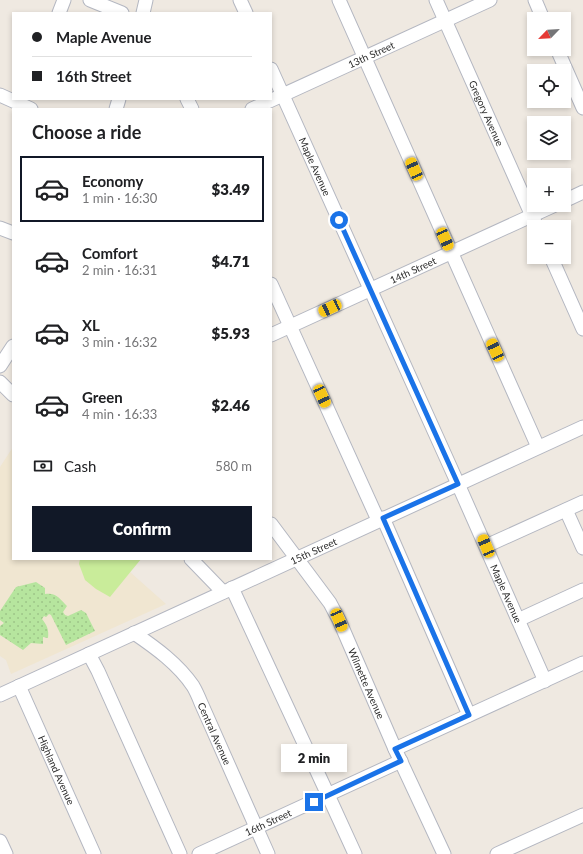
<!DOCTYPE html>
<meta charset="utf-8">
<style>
:root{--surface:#fff;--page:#f2f2f2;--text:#202124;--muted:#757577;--line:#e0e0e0;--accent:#111827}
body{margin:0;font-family:Lato,sans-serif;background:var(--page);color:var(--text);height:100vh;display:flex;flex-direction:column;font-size:15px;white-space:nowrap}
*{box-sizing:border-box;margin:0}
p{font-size:13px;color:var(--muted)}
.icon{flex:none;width:22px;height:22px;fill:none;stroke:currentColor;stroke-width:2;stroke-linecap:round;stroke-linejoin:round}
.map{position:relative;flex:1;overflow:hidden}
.side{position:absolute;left:12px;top:108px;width:260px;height:452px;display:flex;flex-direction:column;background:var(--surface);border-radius:0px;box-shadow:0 2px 6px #0003}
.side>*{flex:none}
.banner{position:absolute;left:12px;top:12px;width:260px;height:88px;border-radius:0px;box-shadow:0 2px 6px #0003;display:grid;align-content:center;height:88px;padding:0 20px;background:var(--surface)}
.needle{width:26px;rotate:245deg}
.controls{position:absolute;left:527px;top:12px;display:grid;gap:8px}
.controls a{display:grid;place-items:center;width:44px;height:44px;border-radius:0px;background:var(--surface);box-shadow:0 2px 6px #0003;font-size:20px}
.end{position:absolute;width:18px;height:18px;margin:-9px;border:5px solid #1a73e8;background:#fff;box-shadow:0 0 0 2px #fff}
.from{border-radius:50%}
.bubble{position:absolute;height:28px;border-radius:0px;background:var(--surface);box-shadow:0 2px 6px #0003;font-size:13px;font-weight:800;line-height:28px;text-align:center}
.car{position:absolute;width:12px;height:24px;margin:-12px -6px;border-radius:5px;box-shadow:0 0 3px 1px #0007;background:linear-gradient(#f5c518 24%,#345 0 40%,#f5c518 0 76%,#345 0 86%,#f5c518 0)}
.banner b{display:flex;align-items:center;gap:14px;height:38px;font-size:15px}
.banner b+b{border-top:1px solid var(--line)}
.banner i{width:10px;height:10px;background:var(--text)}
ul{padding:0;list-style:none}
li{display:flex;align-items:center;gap:12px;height:66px;margin:0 8px 6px;padding:0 12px;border:2px solid transparent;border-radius:0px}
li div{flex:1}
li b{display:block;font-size:15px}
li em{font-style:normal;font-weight:800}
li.on{border-color:var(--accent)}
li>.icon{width:36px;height:36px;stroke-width:1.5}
h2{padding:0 20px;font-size:18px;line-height:48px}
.pay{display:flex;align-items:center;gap:10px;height:44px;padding:0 20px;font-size:15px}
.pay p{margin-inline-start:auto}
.button{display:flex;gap:8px;margin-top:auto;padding:8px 20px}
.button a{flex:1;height:46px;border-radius:0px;background:var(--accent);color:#fff;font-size:16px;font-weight:800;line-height:46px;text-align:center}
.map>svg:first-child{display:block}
.education{fill:#f0e6d1}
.park{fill:url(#park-dots)}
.pitch{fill:#c9ec9a}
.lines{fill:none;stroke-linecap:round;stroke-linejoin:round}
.minor-casing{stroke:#b4b7c1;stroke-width:15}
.minor{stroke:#fff;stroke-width:13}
.route{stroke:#1a73e8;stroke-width:5}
.labels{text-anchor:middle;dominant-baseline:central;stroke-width:3;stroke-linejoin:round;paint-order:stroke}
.street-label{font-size:10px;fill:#2e2e2e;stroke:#fff}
</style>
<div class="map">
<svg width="583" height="854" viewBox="0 0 583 854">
<defs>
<pattern id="park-dots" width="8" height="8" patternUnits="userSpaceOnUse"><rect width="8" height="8" fill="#b6e59e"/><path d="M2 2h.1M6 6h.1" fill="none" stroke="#9dc588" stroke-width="1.8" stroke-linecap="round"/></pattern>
</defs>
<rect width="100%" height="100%" fill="#efe9e1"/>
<!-- education -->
<path class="education" d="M13,447V559H141L130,572L166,604L11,674L6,660L0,656V467Z"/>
<!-- park -->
<path class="park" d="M36,582L45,588V594C56,592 60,599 67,606L63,612L65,615L68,616L81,610L86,613L95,631L66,645L51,615L49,614L46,617L44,616L42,619C47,625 49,630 48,638L43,637V644L31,643L23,650L0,635V626L4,623L0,620V611L16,587Z"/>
<!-- pitch -->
<path class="pitch" d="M80,559H141L110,597L96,589L85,580L79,564Z"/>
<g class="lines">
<!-- minor casing -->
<g class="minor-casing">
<g id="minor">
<path d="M90,0L122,13"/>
<path d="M240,0L246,13"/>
<path d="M339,0L538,447"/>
<path id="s1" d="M436,0L537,227"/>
<path d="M535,0L543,19"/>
<path d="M59,13L64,0"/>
<path d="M143,13L146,0"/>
<path d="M557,49L583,108"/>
<path id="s2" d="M271,69L458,484L545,681"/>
<path d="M0,95L31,109"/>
<path d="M187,99L192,109"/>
<path d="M116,109L119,99"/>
<path id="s3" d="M252,109L490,0"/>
<path d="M564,201L583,192"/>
<path d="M0,228L13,233"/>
<path d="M551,257L583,329"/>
<path d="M271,284L378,520"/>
<path id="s4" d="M271,335L555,205"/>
<path d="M0,366L13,346"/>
<path d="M0,382L13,395"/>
<path d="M566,510L583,548"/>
<path d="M383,518L469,715"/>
<path id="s5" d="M271,524L330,603L339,620L395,749L444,854"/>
<path d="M486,546L583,502"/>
<path d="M191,559L223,592"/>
<path d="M232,588L328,795L355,854"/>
<path d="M518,620L583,590"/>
<path id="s6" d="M134,633C156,648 178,664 193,686C196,691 199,698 201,703L268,854"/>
<path d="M89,654L98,671L180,854"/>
<path id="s7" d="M19,686L94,854"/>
<path id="s8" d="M0,695L583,427"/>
<path d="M395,749L583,663"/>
<path d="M0,841L6,854"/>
<path id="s9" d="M199,854L401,761"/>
<path d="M497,854L583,815"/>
</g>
</g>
<!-- minor -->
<use href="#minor" class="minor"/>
</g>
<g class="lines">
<!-- route -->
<path class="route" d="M314,802L401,761L395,749L469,715L383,518L458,484L339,220"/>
</g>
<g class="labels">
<!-- street labels -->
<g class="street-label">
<text stroke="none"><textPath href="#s3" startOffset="131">13th Street</textPath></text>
<text stroke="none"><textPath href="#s1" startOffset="124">Gregory Avenue</textPath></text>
<text stroke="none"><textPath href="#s2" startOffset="107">Maple Avenue</textPath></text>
<text stroke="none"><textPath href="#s4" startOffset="156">14th Street</textPath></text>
<text stroke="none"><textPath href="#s8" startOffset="345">15th Street</textPath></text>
<text stroke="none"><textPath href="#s2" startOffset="575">Maple Avenue</textPath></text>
<text stroke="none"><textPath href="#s5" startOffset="187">Wilmette Avenue</textPath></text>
<text stroke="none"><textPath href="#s6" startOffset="132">Central Avenue</textPath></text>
<text stroke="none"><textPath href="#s7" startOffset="92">Highland Avenue</textPath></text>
<text stroke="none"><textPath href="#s9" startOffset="76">16th Street</textPath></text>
</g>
</g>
</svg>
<div class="controls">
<a><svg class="needle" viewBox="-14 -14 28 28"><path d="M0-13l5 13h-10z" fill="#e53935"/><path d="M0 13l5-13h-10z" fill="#757577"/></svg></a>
<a><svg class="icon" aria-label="locate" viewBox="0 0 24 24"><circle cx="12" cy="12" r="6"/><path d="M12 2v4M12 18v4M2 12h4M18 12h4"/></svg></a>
<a><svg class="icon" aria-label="layers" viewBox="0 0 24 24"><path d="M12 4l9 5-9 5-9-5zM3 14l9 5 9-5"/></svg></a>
<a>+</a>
<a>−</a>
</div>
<i class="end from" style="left:339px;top:220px"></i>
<i class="end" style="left:314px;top:802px"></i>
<div class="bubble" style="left:281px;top:744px;width:66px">2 min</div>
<i class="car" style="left:414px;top:169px;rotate:336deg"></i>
<i class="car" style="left:445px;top:239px;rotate:156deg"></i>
<i class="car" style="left:330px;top:308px;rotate:245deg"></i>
<i class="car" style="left:495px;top:350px;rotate:335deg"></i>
<i class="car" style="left:322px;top:396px;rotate:155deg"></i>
<i class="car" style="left:486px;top:546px;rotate:337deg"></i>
<i class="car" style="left:339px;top:620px;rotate:157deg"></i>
<div class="banner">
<b><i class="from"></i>Maple Avenue</b>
<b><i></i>16th Street</b>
</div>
<section class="side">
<h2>Choose a ride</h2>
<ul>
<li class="on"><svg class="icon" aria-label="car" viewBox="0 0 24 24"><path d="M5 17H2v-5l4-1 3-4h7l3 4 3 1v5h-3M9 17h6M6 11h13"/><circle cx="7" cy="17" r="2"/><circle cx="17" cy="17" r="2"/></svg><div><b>Economy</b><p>1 min · 16:30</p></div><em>$3.49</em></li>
<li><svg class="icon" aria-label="car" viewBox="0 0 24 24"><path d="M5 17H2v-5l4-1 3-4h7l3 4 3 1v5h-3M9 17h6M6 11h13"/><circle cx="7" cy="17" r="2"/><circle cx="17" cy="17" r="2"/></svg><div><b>Comfort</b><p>2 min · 16:31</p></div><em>$4.71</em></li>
<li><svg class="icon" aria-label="car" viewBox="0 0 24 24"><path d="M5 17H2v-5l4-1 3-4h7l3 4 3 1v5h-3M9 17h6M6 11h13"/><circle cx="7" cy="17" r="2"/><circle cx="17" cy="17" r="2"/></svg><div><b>XL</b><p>3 min · 16:32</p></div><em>$5.93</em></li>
<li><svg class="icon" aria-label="car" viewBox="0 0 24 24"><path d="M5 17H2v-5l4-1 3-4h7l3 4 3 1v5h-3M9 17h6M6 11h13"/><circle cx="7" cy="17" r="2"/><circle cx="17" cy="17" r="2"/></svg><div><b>Green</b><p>4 min · 16:33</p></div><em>$2.46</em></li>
</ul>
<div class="pay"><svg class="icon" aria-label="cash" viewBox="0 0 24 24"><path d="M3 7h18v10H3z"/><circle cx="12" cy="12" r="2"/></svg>Cash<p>580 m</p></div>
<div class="button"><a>Confirm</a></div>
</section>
</div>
